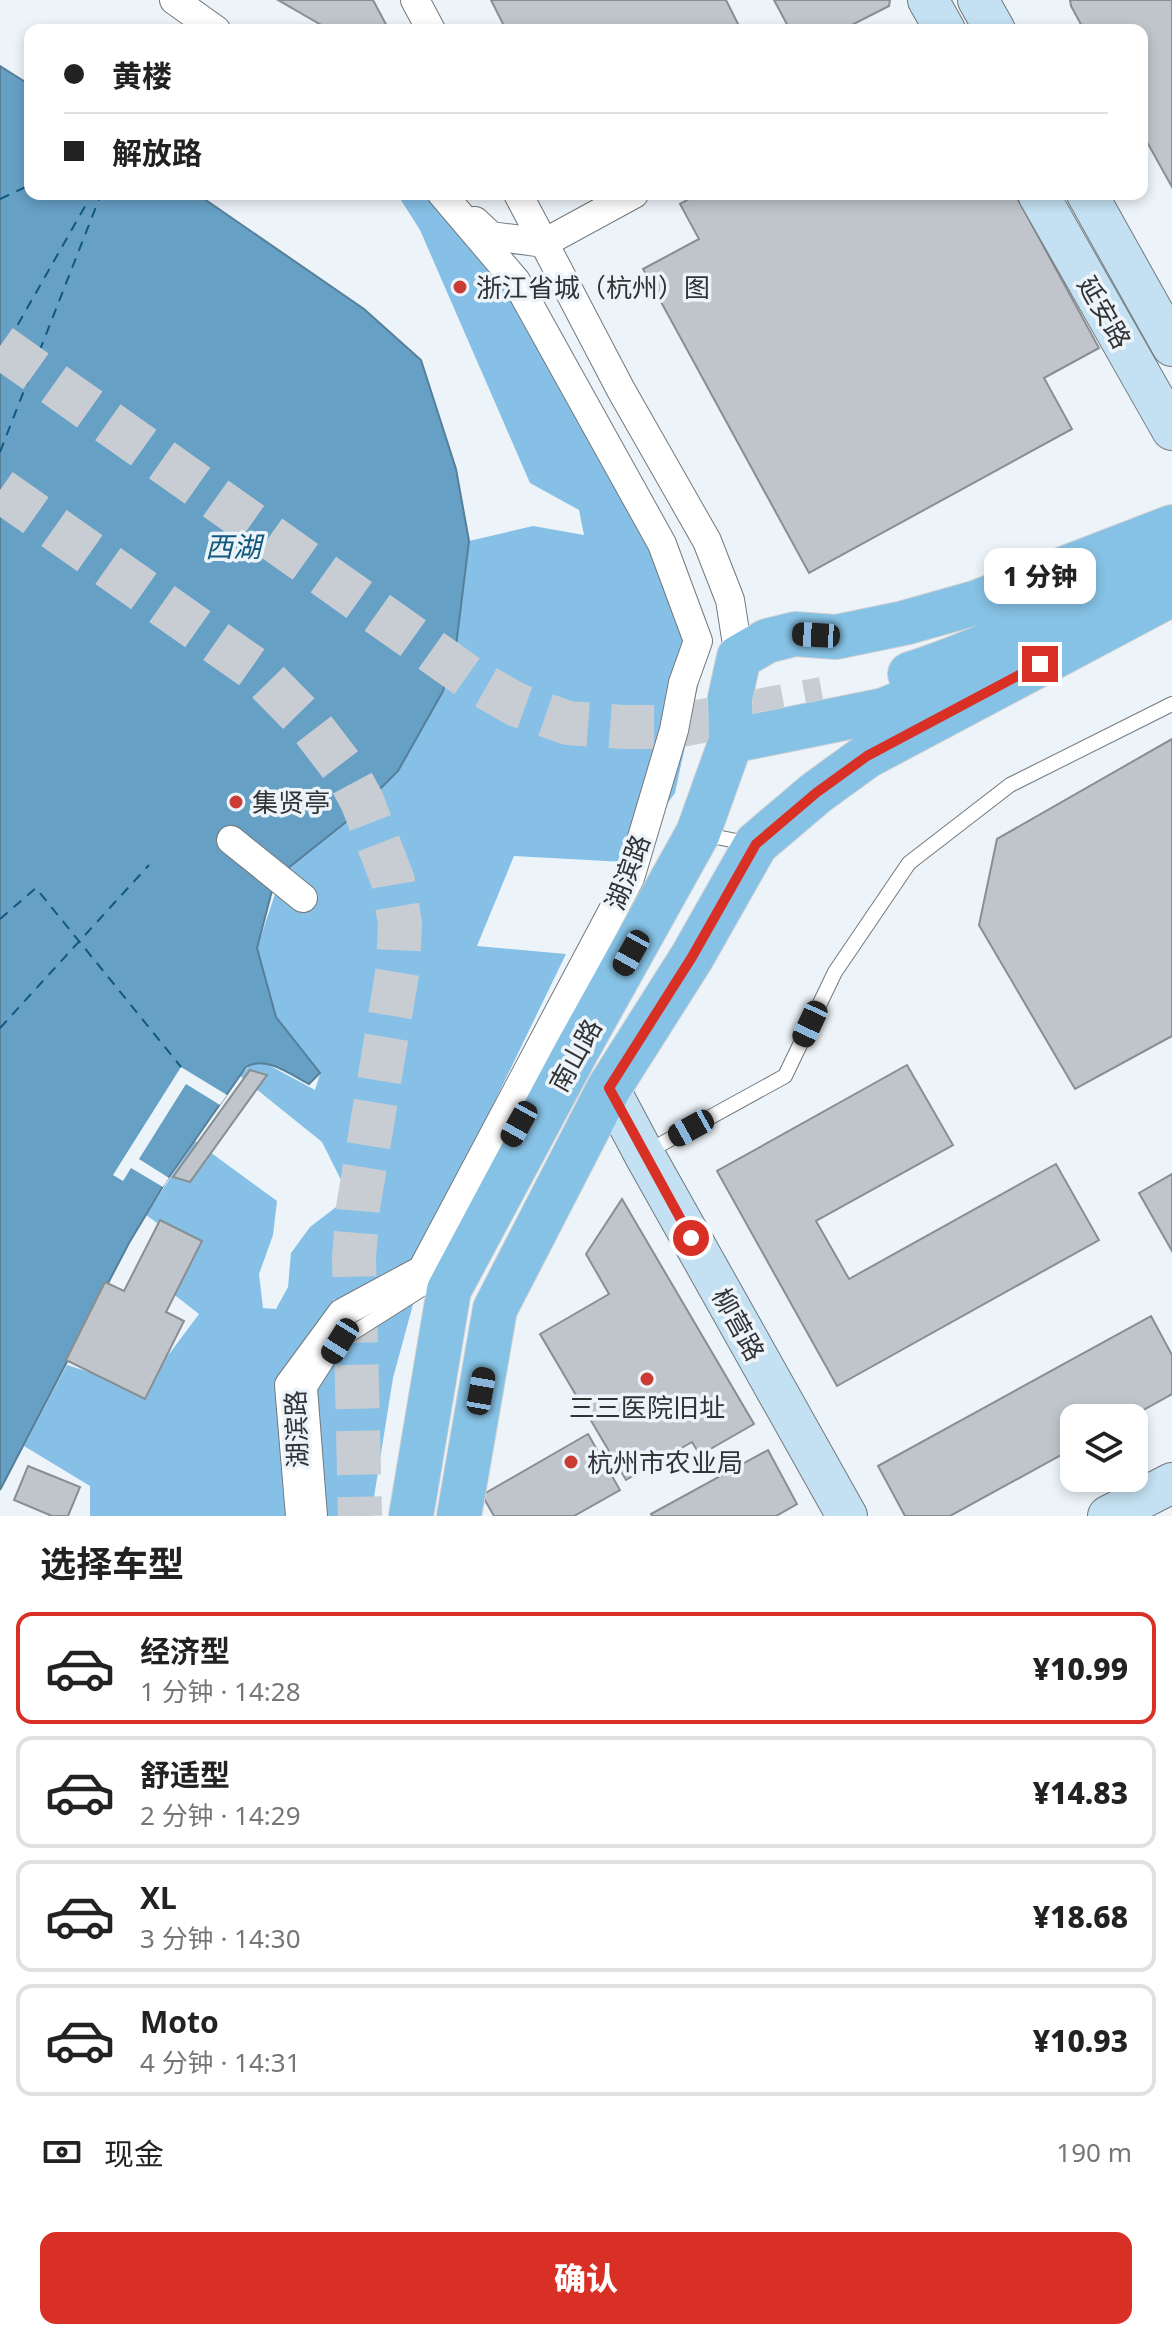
<!DOCTYPE html>
<html lang="zh">
<meta charset="utf-8">
<style>
:root{--surface:#fff;--page:#f6f6f6;--text:#222;--muted:#767676;--line:#e0e0e0;--accent:#d93025}
body{margin:0;font-family:"Noto Sans","Noto Sans SC",sans-serif;background:var(--page);color:var(--text);height:100vh;display:flex;flex-direction:column;font-size:30px;white-space:nowrap}
*{box-sizing:border-box;margin:0}
p{font-size:26px;color:var(--muted)}
.icon{flex:none;width:44px;height:44px;fill:none;stroke:currentColor;stroke-width:2;stroke-linecap:round;stroke-linejoin:round}
.map{position:relative;height:1516px;overflow:hidden}
.details{display:flex;flex-direction:column;background:var(--surface);flex:1}
.details>*{flex:none}
.banner{position:absolute;left:24px;top:24px;width:1124px;height:176px;border-radius:16px;box-shadow:0 4px 12px #0003;display:grid;align-content:center;height:176px;padding:0 40px;background:var(--surface)}
.fabs{position:absolute;left:1060px;top:1404px;display:grid;gap:16px}
.fabs a{display:grid;place-items:center;width:88px;height:88px;border-radius:16px;background:var(--surface);box-shadow:0 4px 12px #0003;font-size:40px}
.end{position:absolute;width:36px;height:36px;margin:-18px;border:10px solid #d93025;background:#fff;box-shadow:0 0 0 4px #fff}
.from{border-radius:50%}
.bubble{position:absolute;height:56px;border-radius:16px;background:var(--surface);box-shadow:0 4px 12px #0003;font-size:26px;font-weight:800;line-height:56px;text-align:center}
.car{position:absolute;width:24px;height:48px;margin:-24px -12px;border-radius:10px;box-shadow:0 0 6px 2px #0007;background:linear-gradient(#222 24%,#8ab4d8 0 40%,#222 0 76%,#8ab4d8 0 86%,#222 0)}
.banner b{display:flex;align-items:center;gap:28px;height:76px;font-size:30px}
.banner b+b{border-top:2px solid var(--line)}
.banner i{width:20px;height:20px;background:var(--text)}
ul{padding:0;list-style:none}
li{display:flex;align-items:center;gap:24px;height:112px;margin:0 16px 12px;padding:0 24px;border:4px solid var(--line);border-radius:16px}
li div{flex:1}
li b{display:block;font-size:30px}
li em{font-style:normal;font-weight:800}
li.on{border-color:var(--accent)}
li>.icon{width:72px;height:72px;stroke-width:1.5}
h2{padding:0 40px;font-size:36px;line-height:96px}
.pay{display:flex;align-items:center;gap:20px;height:88px;padding:0 40px;font-size:30px}
.pay p{margin-inline-start:auto}
.primary-button{display:flex;gap:16px;margin-top:auto;padding:16px 40px}
.primary-button a{flex:1;height:92px;border-radius:16px;background:var(--accent);color:#fff;font-size:32px;font-weight:800;line-height:92px;text-align:center}
.map>svg:first-child{display:block}
.forest{fill:#86c0e7}
.water{fill:#66a0c5;stroke:#567f9a;stroke-width:2}
.pier{fill:#edf4f9}
.lines{fill:none;stroke-linecap:round;stroke-linejoin:round}
.ferry{stroke:#11587d;stroke-width:2;stroke-dasharray:10 8;stroke-linecap:butt}
.building{fill:#bfc5ca;stroke:#888e92;stroke-width:2}
.primary-tunnel{stroke:#c7cdd2;stroke-width:44;stroke-dasharray:44 22;stroke-linecap:butt}
.lane-casing{stroke:#72787c;stroke-width:16}
.street-casing{stroke:#72787c;stroke-width:30}
.secondary-casing{stroke:#72787c;stroke-width:42}
.primary-casing{stroke:#d2d2d3;stroke-width:46}
.lane{stroke:#fff;stroke-width:14}
.street{stroke:#fff;stroke-width:28}
.secondary{stroke:#c3e1f2;stroke-width:40}
.primary{stroke:#86c2e5;stroke-width:44}
.route{stroke:#d93025;stroke-width:10}
.poi-dot{fill:#ca3c33;stroke:#edf4f9;stroke-width:3}
.labels{text-anchor:middle;dominant-baseline:central;stroke-width:7;stroke-linejoin:round;paint-order:stroke}
.poi-label{font-size:26px;fill:#313335;stroke:#edf4f9;text-anchor:start}
.street-label{font-size:26px;fill:#313335;stroke:#edf4f9}
.water-label{font-size:28px;font-style:italic;fill:#11587d;stroke:#edf4f9}
</style>
<div class="map">
<svg width="1172" height="1516" viewBox="0 0 1172 1516">
<rect width="100%" height="100%" fill="#edf4f9"/>
<!-- forest -->
<path class="forest" d="M397,194H445L483,220L662,544L698,674V686L675,793L624,862L514,856L477,946L566,954L434,1227L393,1378L371,1516H90V1486L24,1446L67,1365L143,1389L199,1314L163,1286L189,1246L146,1215L195,1141L277,1201L273,1235L259,1274L263,1308L276,1309L288,1287L291,1253L310,1227L340,1204L344,1186L322,1142L240,1076L252,1063H265L315,1090L320,1074L276,1017L257,948L282,873L351,818L398,771L456,646L469,541L533,526L584,535L579,510L530,483L420,230Z"/>
<!-- water -->
<path class="water" d="M0,66L30,85V194H197L364,309L421,360L456,469L469,541L456,646L443,691L398,771L351,818L282,873L274,883L257,948L276,1017L320,1073L309,1084C291,1075 266,1055 246,1067L165,1183L129,1243L0,1490Z"/>
<!-- pier -->
<path class="pier" d="M181,1067L227,1095L220,1105L186,1084L139,1159L169,1178L163,1187L131,1168L123,1181L113,1175Z"/>
<g class="lines">
<!-- ferry -->
<g class="ferry">
<path d="M0,199L30,185"/>
<path d="M0,356L92,194"/>
<path d="M0,452L101,194"/>
<path d="M0,919L36,888L181,1067"/>
<path d="M0,1028L149,865"/>
</g>
</g>
<!-- building -->
<g class="building">
<path d="M278,0H373L389,30H330Z"/>
<path d="M491,0H726L741,30H506Z"/>
<path d="M774,0H890L889,6L842,30H790Z"/>
<path d="M1070,0H1172V187L1142,133V30H1084L1071,6Z"/>
<path d="M698,194H1015L1099,348L1044,378L1072,429L809,573L643,269L699,239L680,204Z"/>
<path d="M1172,739V1036L1075,1089L979,925L997,839Z"/>
<path d="M907,1065L953,1145L816,1221L849,1279L1056,1164L1099,1240L837,1386L717,1171Z"/>
<path d="M250,1070L267,1075L190,1182L173,1177Z"/>
<path d="M1172,1174V1251L1139,1193Z"/>
<path d="M622,1199L754,1424L700,1455L692,1442L626,1480L540,1334L609,1294L586,1254Z"/>
<path d="M160,1220L202,1241L166,1312L184,1321L145,1399L66,1360L105,1282L124,1291Z"/>
<path d="M1151,1316L1172,1355V1394L1129,1418H1074V1448L950,1516H905L878,1466Z"/>
<path d="M588,1434L620,1490L574,1516H494L482,1495Z"/>
<path d="M768,1450L797,1504L776,1516H652L651,1514Z"/>
<path d="M28,1466L80,1487L68,1516H52L14,1500Z"/>
</g>
<g class="lines">
<!-- primary-tunnel -->
<g class="primary-tunnel">
<path d="M0,346L471,679L517,705L568,723L623,727H670L823,699"/>
<path d="M0,490L257,671L311,726L347,773L362,801L393,881L400,923L398,968L358,1208L354,1257L360,1516"/>
</g>
<!-- lane casing -->
<g class="lane-casing">
<g id="lane">
<path d="M701,834L752,844"/>
<path d="M645,1153L785,1076L835,972L909,863L1010,785L1172,704"/>
<path d="M320,1516L310,1388L340,1341L438,1279L441,1274"/>
</g>
</g>
<!-- street casing -->
<g class="street-casing">
<g id="street">
<path d="M174,0L216,30"/>
<path d="M415,0L431,30"/>
<path d="M518,194L544,243L634,194"/>
<path d="M475,221L491,236L544,243L621,390L707,541L730,600L739,657"/>
<path d="M231,840L303,898"/>
<path d="M300,1516L289,1385L342,1313L422,1270L630,878L674,730L683,683L698,641L662,544L516,281L442,194"/>
</g>
</g>
<!-- secondary casing -->
<g class="secondary-casing">
<g id="secondary">
<path d="M928,0L945,30"/>
<path d="M978,0L995,30"/>
<path d="M1038,194L1172,430"/>
<path d="M1087,194L1172,346"/>
<path d="M609,1088L644,1154L847,1516"/>
<path d="M1108,1516L1172,1483"/>
</g>
</g>
<!-- primary casing -->
<g class="primary-casing">
<g id="primary">
<path d="M910,674C940,665 968,653 997,641C1060,615 1119,588 1172,546"/>
<path d="M731,741L884,710L952,682"/>
<path d="M411,1516L449,1290L575,1054L698,833L731,741L730,698L739,657L767,641L795,634L836,637L904,623L975,603L1172,527"/>
<path d="M459,1516L495,1309L609,1088L692,957L756,844L816,793L867,756L1172,594"/>
</g>
</g>
<!-- lane -->
<use href="#lane" class="lane"/>
<!-- street -->
<use href="#street" class="street"/>
<!-- secondary -->
<use href="#secondary" class="secondary"/>
<!-- primary -->
<use href="#primary" class="primary"/>
</g>
<g class="lines">
<!-- route -->
<path class="route" d="M691,1238L609,1088L692,957L756,844L816,793L867,756L1040,664"/>
</g>
<!-- markers -->
<g class="poi-dot">
<circle cx="460" cy="287" r="8"/>
<circle cx="236" cy="802" r="8"/>
<circle cx="647" cy="1379" r="8"/>
<circle cx="571" cy="1462" r="8"/>
</g>
<g class="labels">
<!-- poi labels -->
<g class="poi-label">
<text x="476" y="287">浙江省城（杭州）图</text>
<text x="252" y="802">集贤亭</text>
<text x="647" y="1407" text-anchor="middle">三三医院旧址</text>
<text x="587" y="1462">杭州市农业局</text>
</g>
<!-- street labels -->
<g class="street-label">
<text transform="translate(1105 312) rotate(60)">延安路</text>
<text transform="translate(627 872) rotate(-69)">湖滨路</text>
<text transform="translate(575 1055) rotate(-61)">南山路</text>
<text transform="translate(739 1324) rotate(61)">柳营路</text>
<text transform="translate(296 1429) rotate(-92)">湖滨路</text>
</g>
<!-- water labels -->
<g class="water-label">
<text x="233" y="546">西湖</text>
</g>
</g>
</svg>
<div class="fabs">
<a><svg class="icon" aria-label="layers" viewBox="0 0 24 24"><path d="M12 4l9 5-9 5-9-5zM3 14l9 5 9-5"/></svg></a>
</div>
<i class="end from" style="left:691px;top:1238px"></i>
<i class="end" style="left:1040px;top:664px"></i>
<div class="bubble" style="left:984px;top:548px;width:112px">1 分钟</div>
<i class="car" style="left:816px;top:635px;rotate:273deg"></i>
<i class="car" style="left:631px;top:953px;rotate:209deg"></i>
<i class="car" style="left:810px;top:1024px;rotate:205deg"></i>
<i class="car" style="left:519px;top:1124px;rotate:209deg"></i>
<i class="car" style="left:691px;top:1128px;rotate:241deg"></i>
<i class="car" style="left:340px;top:1341px;rotate:212deg"></i>
<i class="car" style="left:481px;top:1391px;rotate:10deg"></i>
<div class="banner">
<b><i class="from"></i>黄楼</b>
<b><i></i>解放路</b>
</div>
</div>
<section class="details">
<h2>选择车型</h2>
<ul>
<li class="on"><svg class="icon" aria-label="car" viewBox="0 0 24 24"><path d="M5 17H2v-5l4-1 3-4h7l3 4 3 1v5h-3M9 17h6M6 11h13"/><circle cx="7" cy="17" r="2"/><circle cx="17" cy="17" r="2"/></svg><div><b>经济型</b><p>1 分钟 · 14:28</p></div><em>¥10.99</em></li>
<li><svg class="icon" aria-label="car" viewBox="0 0 24 24"><path d="M5 17H2v-5l4-1 3-4h7l3 4 3 1v5h-3M9 17h6M6 11h13"/><circle cx="7" cy="17" r="2"/><circle cx="17" cy="17" r="2"/></svg><div><b>舒适型</b><p>2 分钟 · 14:29</p></div><em>¥14.83</em></li>
<li><svg class="icon" aria-label="car" viewBox="0 0 24 24"><path d="M5 17H2v-5l4-1 3-4h7l3 4 3 1v5h-3M9 17h6M6 11h13"/><circle cx="7" cy="17" r="2"/><circle cx="17" cy="17" r="2"/></svg><div><b>XL</b><p>3 分钟 · 14:30</p></div><em>¥18.68</em></li>
<li><svg class="icon" aria-label="car" viewBox="0 0 24 24"><path d="M5 17H2v-5l4-1 3-4h7l3 4 3 1v5h-3M9 17h6M6 11h13"/><circle cx="7" cy="17" r="2"/><circle cx="17" cy="17" r="2"/></svg><div><b>Moto</b><p>4 分钟 · 14:31</p></div><em>¥10.93</em></li>
</ul>
<div class="pay"><svg class="icon" aria-label="cash" viewBox="0 0 24 24"><path d="M3 7h18v10H3z"/><circle cx="12" cy="12" r="2"/></svg>现金<p>190 m</p></div>
<div class="primary-button"><a>确认</a></div>
</section>
